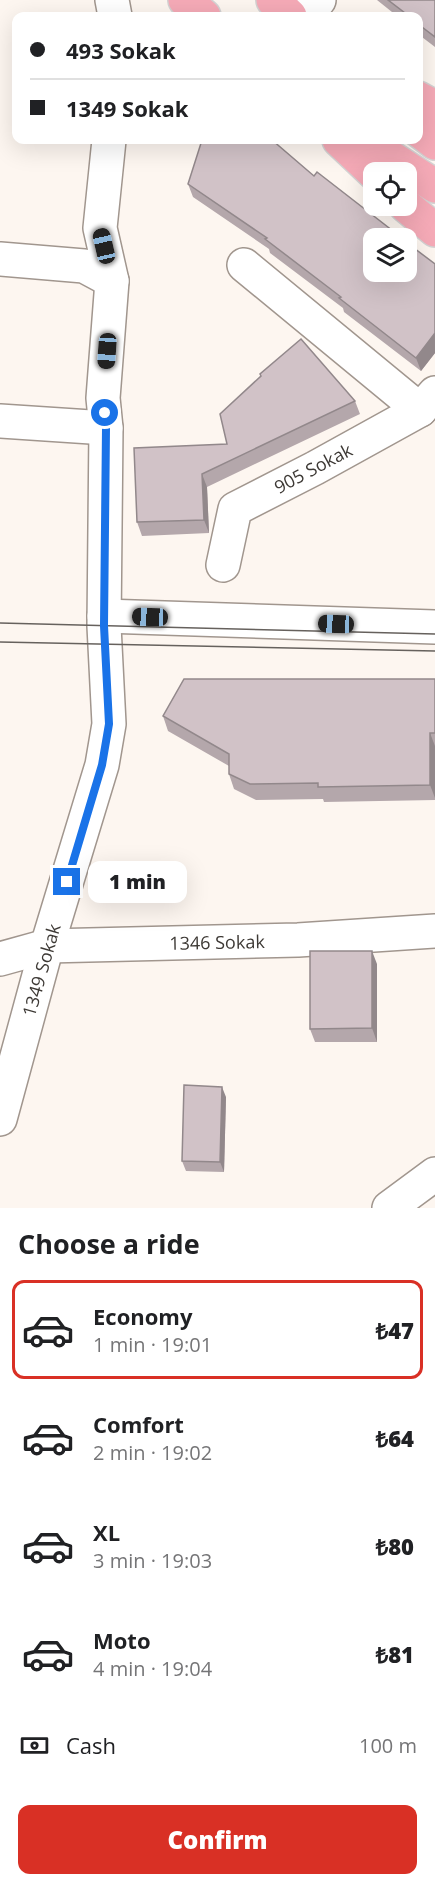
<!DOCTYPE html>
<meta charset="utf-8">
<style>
:root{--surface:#fff;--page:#f2f2f2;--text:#202124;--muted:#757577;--line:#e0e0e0;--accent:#d93025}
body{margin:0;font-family:"Open Sans",sans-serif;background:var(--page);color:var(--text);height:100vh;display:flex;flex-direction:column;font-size:22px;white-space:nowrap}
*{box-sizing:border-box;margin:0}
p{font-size:20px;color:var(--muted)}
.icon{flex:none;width:33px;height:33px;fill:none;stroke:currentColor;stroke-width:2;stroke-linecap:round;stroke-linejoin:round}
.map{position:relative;height:1208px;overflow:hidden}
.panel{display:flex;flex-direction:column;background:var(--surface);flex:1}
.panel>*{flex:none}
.guide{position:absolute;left:12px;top:12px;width:411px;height:132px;border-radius:12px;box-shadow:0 6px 24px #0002;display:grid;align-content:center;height:132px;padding:0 18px;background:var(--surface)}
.buttons{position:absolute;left:363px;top:162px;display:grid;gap:12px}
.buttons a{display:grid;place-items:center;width:54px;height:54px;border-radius:12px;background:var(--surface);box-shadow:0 6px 24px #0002;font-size:30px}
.end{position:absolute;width:27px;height:27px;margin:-14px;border:8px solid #1a73e8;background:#fff;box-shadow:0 0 0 3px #fff}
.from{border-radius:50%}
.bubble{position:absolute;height:42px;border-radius:12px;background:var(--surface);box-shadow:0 6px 24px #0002;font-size:20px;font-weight:800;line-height:42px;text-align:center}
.car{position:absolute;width:18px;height:36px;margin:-18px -9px;border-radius:8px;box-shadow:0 0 4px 2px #0007;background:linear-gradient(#222 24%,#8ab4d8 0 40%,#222 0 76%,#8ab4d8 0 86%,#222 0)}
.guide b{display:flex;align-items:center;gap:21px;height:57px;font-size:22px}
.guide b+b{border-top:2px solid var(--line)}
.guide i{width:15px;height:15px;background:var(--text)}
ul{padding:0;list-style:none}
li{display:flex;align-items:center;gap:18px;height:99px;margin:0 12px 9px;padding:0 6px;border:3px solid transparent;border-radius:12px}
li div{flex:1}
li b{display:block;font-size:22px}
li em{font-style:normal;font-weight:800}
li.on{border-color:var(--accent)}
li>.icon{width:54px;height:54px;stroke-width:1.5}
h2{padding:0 18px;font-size:27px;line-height:72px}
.pay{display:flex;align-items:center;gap:15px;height:66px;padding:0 18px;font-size:22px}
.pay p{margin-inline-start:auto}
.action{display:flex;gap:12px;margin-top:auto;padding:12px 18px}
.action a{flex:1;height:69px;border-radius:12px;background:var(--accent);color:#fff;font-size:24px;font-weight:800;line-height:69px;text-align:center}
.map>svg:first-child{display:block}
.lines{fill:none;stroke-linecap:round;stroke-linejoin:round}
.minor-casing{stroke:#a1968e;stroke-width:36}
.major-casing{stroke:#d4d3d3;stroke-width:36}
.minor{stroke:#fff;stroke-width:33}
.major{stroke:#f5aab7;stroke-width:33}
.tram{stroke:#66615d;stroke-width:1.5}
.wall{fill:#b4a7ab}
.shaded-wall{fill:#92888b}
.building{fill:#d1c2c7;stroke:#92888b;stroke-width:1.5}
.route{stroke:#1a73e8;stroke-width:8}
.labels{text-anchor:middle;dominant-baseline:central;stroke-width:5;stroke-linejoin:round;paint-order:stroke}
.street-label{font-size:18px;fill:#3d3935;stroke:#fff}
</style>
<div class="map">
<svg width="435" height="1208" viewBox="0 0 435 1208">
<rect width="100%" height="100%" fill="#fdf6f0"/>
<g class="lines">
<!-- minor casing -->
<g class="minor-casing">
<g id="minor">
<path d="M112,0L115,16"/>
<path d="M306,16L319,0"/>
<path d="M0,259L84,266L112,281"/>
<path d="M244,265L420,410"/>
<path d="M0,421L106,428"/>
<path d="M223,565L235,509L315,468L420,410L435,393"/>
<path d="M104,616L435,627"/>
<path d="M0,959L47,946L298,940L435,931"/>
<path d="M0,1119L47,946L102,765L109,724L104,626L106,428L103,398L112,281L100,228L109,140"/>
<path d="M389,1208L435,1174"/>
</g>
</g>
<!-- major casing -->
<g class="major-casing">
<g id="major">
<path d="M185,0L204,16"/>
<path d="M273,0L290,16"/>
<path d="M418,98L435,107"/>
<path d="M418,130L435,143"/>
<path d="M339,140L374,173"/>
<path d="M364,140L435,186"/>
<path d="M406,206L435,230"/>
</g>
</g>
<!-- minor -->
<use href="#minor" class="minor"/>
<!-- major -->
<use href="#major" class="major"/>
<!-- tram -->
<g class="tram">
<path d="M0,623L435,634"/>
<path d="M0,642L435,651"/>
</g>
</g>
<!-- wall -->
<g class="wall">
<path d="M377,0H435V47L418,34V16H397Z"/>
<path d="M314,176L435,264V353L421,371L344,312L343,308L270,253L269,249L193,197L188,184Z"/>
<path d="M260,374L355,401L360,414L207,487L209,533L142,536L137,522L227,444L261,376Z"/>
<path d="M435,679V800L324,802L323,799L256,800L234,789L229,774V766L168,731L163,716Z"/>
<path d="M377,964V1042H315L310,1029Z"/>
<path d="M226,1097L224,1172L186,1171L182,1161Z"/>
</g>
<!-- shaded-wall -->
<g class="shaded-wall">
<path d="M435,333V353L421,371L416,358Z"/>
<path d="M202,474L207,487L209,533L204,520Z"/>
<path d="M430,733L435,746V798L430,785Z"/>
<path d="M372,951L377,964V1042L372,1028Z"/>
<path d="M222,1087L226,1097L224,1172L220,1162Z"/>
</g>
<!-- building -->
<g class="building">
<path d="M388,0H435V37L418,24V16H409Z"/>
<path d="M202,140H272L314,176L317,172L402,238H374V272H406V242L435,264V333L416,358L339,298L341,297L265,239L267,238L188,184Z"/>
<path d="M301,339L355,401L202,474L204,520L137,522L134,448L227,444L220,414L261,376L260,374Z"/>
<path d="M184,679H435V733H430V785L318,787V783L250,784L229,774V754L163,716Z"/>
<path d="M310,951H372V1028L310,1029Z"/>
<path d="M184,1085L222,1087L220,1162L182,1161Z"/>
</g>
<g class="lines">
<!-- route -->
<path class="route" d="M67,882L102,765L109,724L104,626L106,428L105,413"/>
</g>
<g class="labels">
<!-- street labels -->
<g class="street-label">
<text transform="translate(313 468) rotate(-28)">905 Sokak</text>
<text transform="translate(217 942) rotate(-1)">1346 Sokak</text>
<text transform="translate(41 970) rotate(-74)">1349 Sokak</text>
</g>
</g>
</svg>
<div class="buttons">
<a><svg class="icon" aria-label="locate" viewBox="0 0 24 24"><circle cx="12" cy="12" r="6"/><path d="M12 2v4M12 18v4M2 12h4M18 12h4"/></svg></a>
<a><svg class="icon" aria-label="layers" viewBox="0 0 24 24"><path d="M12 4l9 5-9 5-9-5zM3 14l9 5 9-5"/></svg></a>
</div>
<i class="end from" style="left:105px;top:413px"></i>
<i class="end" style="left:67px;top:882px"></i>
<div class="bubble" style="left:88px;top:861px;width:99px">1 min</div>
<i class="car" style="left:104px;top:246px;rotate:347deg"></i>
<i class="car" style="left:107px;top:351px;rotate:184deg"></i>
<i class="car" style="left:150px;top:617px;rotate:272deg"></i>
<i class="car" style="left:336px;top:624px;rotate:272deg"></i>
<div class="guide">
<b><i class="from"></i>493 Sokak</b>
<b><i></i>1349 Sokak</b>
</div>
</div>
<section class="panel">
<h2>Choose a ride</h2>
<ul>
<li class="on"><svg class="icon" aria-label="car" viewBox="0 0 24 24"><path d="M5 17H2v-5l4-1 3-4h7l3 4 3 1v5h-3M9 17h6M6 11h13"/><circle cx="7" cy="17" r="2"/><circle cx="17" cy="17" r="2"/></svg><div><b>Economy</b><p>1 min · 19:01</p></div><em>₺47</em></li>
<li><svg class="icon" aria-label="car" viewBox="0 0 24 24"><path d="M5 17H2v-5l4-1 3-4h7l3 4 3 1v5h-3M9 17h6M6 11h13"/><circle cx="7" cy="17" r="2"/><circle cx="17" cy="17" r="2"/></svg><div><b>Comfort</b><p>2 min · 19:02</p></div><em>₺64</em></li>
<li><svg class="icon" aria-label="car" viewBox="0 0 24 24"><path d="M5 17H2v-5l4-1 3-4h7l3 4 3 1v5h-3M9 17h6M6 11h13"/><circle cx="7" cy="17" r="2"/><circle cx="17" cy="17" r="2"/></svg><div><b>XL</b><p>3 min · 19:03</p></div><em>₺80</em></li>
<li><svg class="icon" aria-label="car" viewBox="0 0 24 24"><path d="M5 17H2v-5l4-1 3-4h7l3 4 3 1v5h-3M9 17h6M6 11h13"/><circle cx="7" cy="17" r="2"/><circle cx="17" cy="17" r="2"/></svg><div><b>Moto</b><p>4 min · 19:04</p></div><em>₺81</em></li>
</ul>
<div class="pay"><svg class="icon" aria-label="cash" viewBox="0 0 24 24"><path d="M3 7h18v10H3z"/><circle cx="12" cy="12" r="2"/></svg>Cash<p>100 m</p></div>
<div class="action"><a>Confirm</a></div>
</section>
